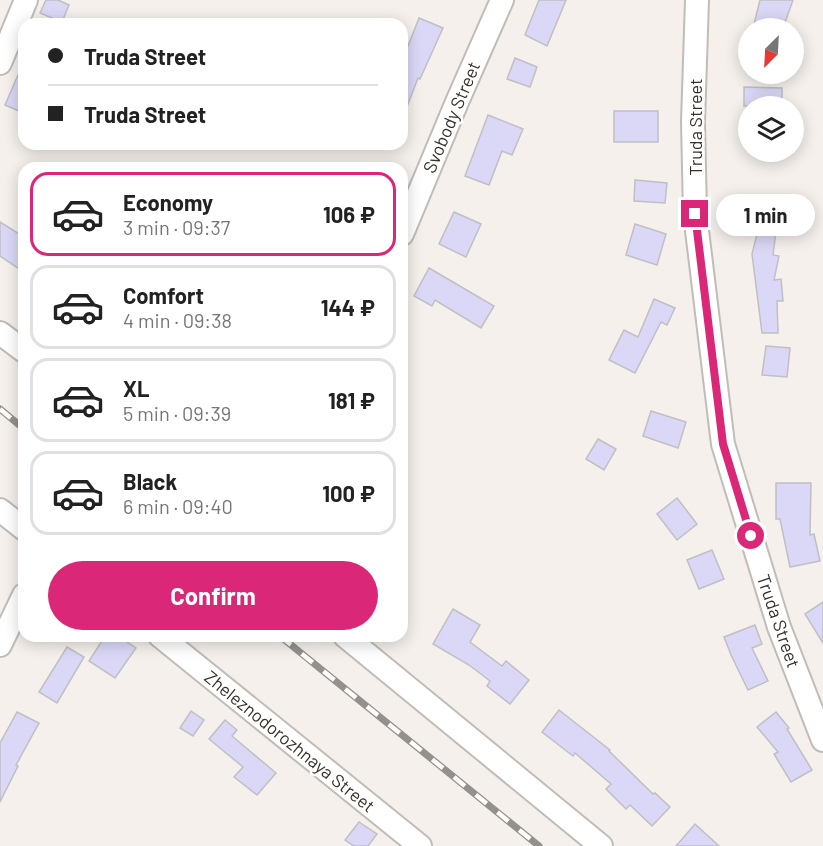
<!DOCTYPE html>
<meta charset="utf-8">
<style>
:root{--surface:#fff;--page:#f6f6f6;--text:#222;--muted:#767676;--line:#e0e0e0;--accent:#db2777}
body{margin:0;font-family:Barlow,sans-serif;background:var(--page);color:var(--text);height:100vh;display:flex;flex-direction:column;font-size:22px;white-space:nowrap}
*{box-sizing:border-box;margin:0}
p{font-size:20px;color:var(--muted)}
.icon{flex:none;width:33px;height:33px;fill:none;stroke:currentColor;stroke-width:2;stroke-linecap:round;stroke-linejoin:round}
.map{position:relative;flex:1;overflow:hidden}
.panel{position:absolute;left:18px;top:162px;width:390px;height:480px;display:flex;flex-direction:column;background:var(--surface);border-radius:18px;box-shadow:0 3px 15px #0003}
.panel>*{flex:none}
.guide{position:absolute;left:18px;top:18px;width:390px;height:132px;border-radius:18px;box-shadow:0 3px 15px #0003;display:grid;align-content:center;height:132px;padding:0 30px;background:var(--surface)}
.needle{width:39px;rotate:204deg}
.buttons{position:absolute;left:738px;top:18px;display:grid;gap:12px}
.buttons a{display:grid;place-items:center;width:66px;height:66px;border-radius:50%;background:var(--surface);box-shadow:0 3px 15px #0003;font-size:30px}
.end{position:absolute;width:27px;height:27px;margin:-14px;border:8px solid #db2777;background:#fff;box-shadow:0 0 0 3px #fff}
.from{border-radius:50%}
.bubble{position:absolute;height:42px;border-radius:21px;background:var(--surface);box-shadow:0 3px 15px #0003;font-size:20px;font-weight:700;line-height:42px;text-align:center}
.guide b{display:flex;align-items:center;gap:21px;height:57px;font-size:22px}
.guide b+b{border-top:2px solid var(--line)}
.guide i{width:15px;height:15px;background:var(--text)}
ul{padding:10px 0 0;list-style:none}
li{display:flex;align-items:center;gap:18px;height:84px;margin:0 12px 9px;padding:0 18px;border:3px solid var(--line);border-radius:18px}
li div{flex:1}
li b{display:block;font-size:22px}
li em{font-style:normal;font-weight:700}
li.on{border-color:var(--accent)}
li>.icon{width:54px;height:54px;stroke-width:1.5}
.cta{display:flex;gap:12px;margin-top:auto;padding:12px 30px}
.cta a{flex:1;height:69px;border-radius:36px;background:var(--accent);color:#fff;font-size:24px;font-weight:700;line-height:69px;text-align:center}
.map>svg:first-child{display:block}
.building{fill:#dad8f6;stroke:#bfbfc5;stroke-width:1.5}
.lines{fill:none;stroke-linecap:round;stroke-linejoin:round}
.street-casing{stroke:#c1bcb8;stroke-width:26}
.street{stroke:#fff;stroke-width:22}
.rail-casing{stroke:#94908d;stroke-width:7}
.rail{stroke:#fffefd;stroke-width:4.5;stroke-dasharray:14;stroke-linecap:butt}
.route{stroke:#db2777;stroke-width:8}
.labels{text-anchor:middle;dominant-baseline:central;stroke-width:5;stroke-linejoin:round;paint-order:stroke}
.street-label{font-size:18px;fill:#33312f;stroke:#fffefd}
</style>
<div class="map">
<svg width="823" height="846" viewBox="0 0 823 846">
<rect width="100%" height="100%" fill="#f5f0eb"/>
<!-- building -->
<g class="building">
<path d="M46,0H58L69,5L62,22L40,13Z"/>
<path d="M539,0H566L547,46L525,35Z"/>
<path d="M760,0H793L783,28H753Z"/>
<path d="M419,18L443,28L420,79L418,78L403,117L402,49L406,51Z"/>
<path d="M515,58L537,67L530,87L507,79Z"/>
<path d="M24,61V113L5,105Z"/>
<path d="M744,87L782,88V106H744Z"/>
<rect x="614" y="111" width="44" height="31"/>
<path d="M488,115L523,129L512,155L502,151L489,185L465,176Z"/>
<path d="M635,180L667,183L665,203L634,201Z"/>
<path d="M454,212L481,224L466,257L439,244Z"/>
<path d="M752,213L778,216L773,255L779,256L774,280L781,279L783,301H777L778,333H762L752,254L758,230L750,229Z"/>
<path d="M0,222L24,237V272L0,256Z"/>
<path d="M635,224L666,234L657,265L626,255Z"/>
<path d="M429,268L494,306L481,328L435,300L432,306L414,296Z"/>
<path d="M654,299L675,308L667,325L661,322L635,373L609,360L624,330L638,337Z"/>
<path d="M766,346L790,348L787,377L762,375Z"/>
<path d="M651,411L686,422L678,448L643,436Z"/>
<path d="M598,439L616,449L604,470L586,459Z"/>
<path d="M776,483H811L810,535L814,534L820,561L790,567L780,519H776Z"/>
<path d="M677,498L697,524L677,540L657,514Z"/>
<path d="M712,550L724,579L699,589L687,560Z"/>
<path d="M823,602V643L805,614Z"/>
<path d="M453,609L480,625L470,642L502,666L506,661L529,680L510,704L487,686L490,681L469,665L433,644Z"/>
<path d="M755,625L762,644L752,648L768,681L748,690L731,655L724,637Z"/>
<path d="M105,636H118L136,648L115,678L89,661Z"/>
<path d="M67,647L84,657L57,703L39,692Z"/>
<path d="M559,710L610,750L609,751L653,794L655,793L670,807L652,826L630,805L626,809L606,789L611,784L575,753L573,756L542,732Z"/>
<path d="M191,711L204,720L193,736L180,728Z"/>
<path d="M17,712L39,723L16,765L18,766L0,802V743Z"/>
<path d="M776,712L789,728L787,729L812,770L791,782L774,754L778,752L757,727Z"/>
<path d="M225,720L237,730L232,736L276,773L257,795L234,777L243,767L209,739Z"/>
<path d="M359,822L377,834L368,846H354L345,840Z"/>
<path d="M695,824L719,846H676Z"/>
</g>
<g class="lines">
<!-- street casing -->
<g class="street-casing">
<g id="street">
<path d="M697,0L693,122L695,214L723,444L779,627L823,740"/>
<path d="M0,63L26,0"/>
<path d="M402,234L457,102L502,0"/>
<path d="M0,333L24,351"/>
<path d="M0,510L24,529"/>
<path d="M160,636L420,846"/>
<path d="M345,636L601,846"/>
<path d="M0,645L24,595"/>
</g>
</g>
<!-- street -->
<use href="#street" class="street"/>
<!-- rail casing -->
<g class="rail-casing">
<g id="rail">
<path d="M0,409L24,429"/>
<path d="M280,636L539,846"/>
</g>
</g>
<!-- rail -->
<use href="#rail" class="rail"/>
</g>
<g class="lines">
<!-- route -->
<path class="route" d="M695,214L723,444L751,536"/>
</g>
<g class="labels">
<!-- street labels -->
<g class="street-label">
<text transform="translate(451 117) rotate(-67)">Svobody Street</text>
<text transform="translate(695 127) rotate(-90)">Truda Street</text>
<text transform="translate(779 621) rotate(71)">Truda Street</text>
<text transform="translate(290 741) rotate(39)">Zheleznodorozhnaya Street</text>
</g>
</g>
</svg>
<div class="buttons">
<a><svg class="needle" viewBox="-14 -14 28 28"><path d="M0-13l5 13h-10z" fill="#e53935"/><path d="M0 13l5-13h-10z" fill="#767676"/></svg></a>
<a><svg class="icon" aria-label="layers" viewBox="0 0 24 24"><path d="M12 4l9 5-9 5-9-5zM3 14l9 5 9-5"/></svg></a>
</div>
<i class="end from" style="left:751px;top:536px"></i>
<i class="end" style="left:695px;top:214px"></i>
<div class="bubble" style="left:716px;top:194px;width:99px">1 min</div>
<div class="guide">
<b><i class="from"></i>Truda Street</b>
<b><i></i>Truda Street</b>
</div>
<section class="panel">
<ul>
<li class="on"><svg class="icon" aria-label="car" viewBox="0 0 24 24"><path d="M5 17H2v-5l4-1 3-4h7l3 4 3 1v5h-3M9 17h6M6 11h13"/><circle cx="7" cy="17" r="2"/><circle cx="17" cy="17" r="2"/></svg><div><b>Economy</b><p>3 min · 09:37</p></div><em>106 ₽</em></li>
<li><svg class="icon" aria-label="car" viewBox="0 0 24 24"><path d="M5 17H2v-5l4-1 3-4h7l3 4 3 1v5h-3M9 17h6M6 11h13"/><circle cx="7" cy="17" r="2"/><circle cx="17" cy="17" r="2"/></svg><div><b>Comfort</b><p>4 min · 09:38</p></div><em>144 ₽</em></li>
<li><svg class="icon" aria-label="car" viewBox="0 0 24 24"><path d="M5 17H2v-5l4-1 3-4h7l3 4 3 1v5h-3M9 17h6M6 11h13"/><circle cx="7" cy="17" r="2"/><circle cx="17" cy="17" r="2"/></svg><div><b>XL</b><p>5 min · 09:39</p></div><em>181 ₽</em></li>
<li><svg class="icon" aria-label="car" viewBox="0 0 24 24"><path d="M5 17H2v-5l4-1 3-4h7l3 4 3 1v5h-3M9 17h6M6 11h13"/><circle cx="7" cy="17" r="2"/><circle cx="17" cy="17" r="2"/></svg><div><b>Black</b><p>6 min · 09:40</p></div><em>100 ₽</em></li>
</ul>
<div class="cta"><a>Confirm</a></div>
</section>
</div>
